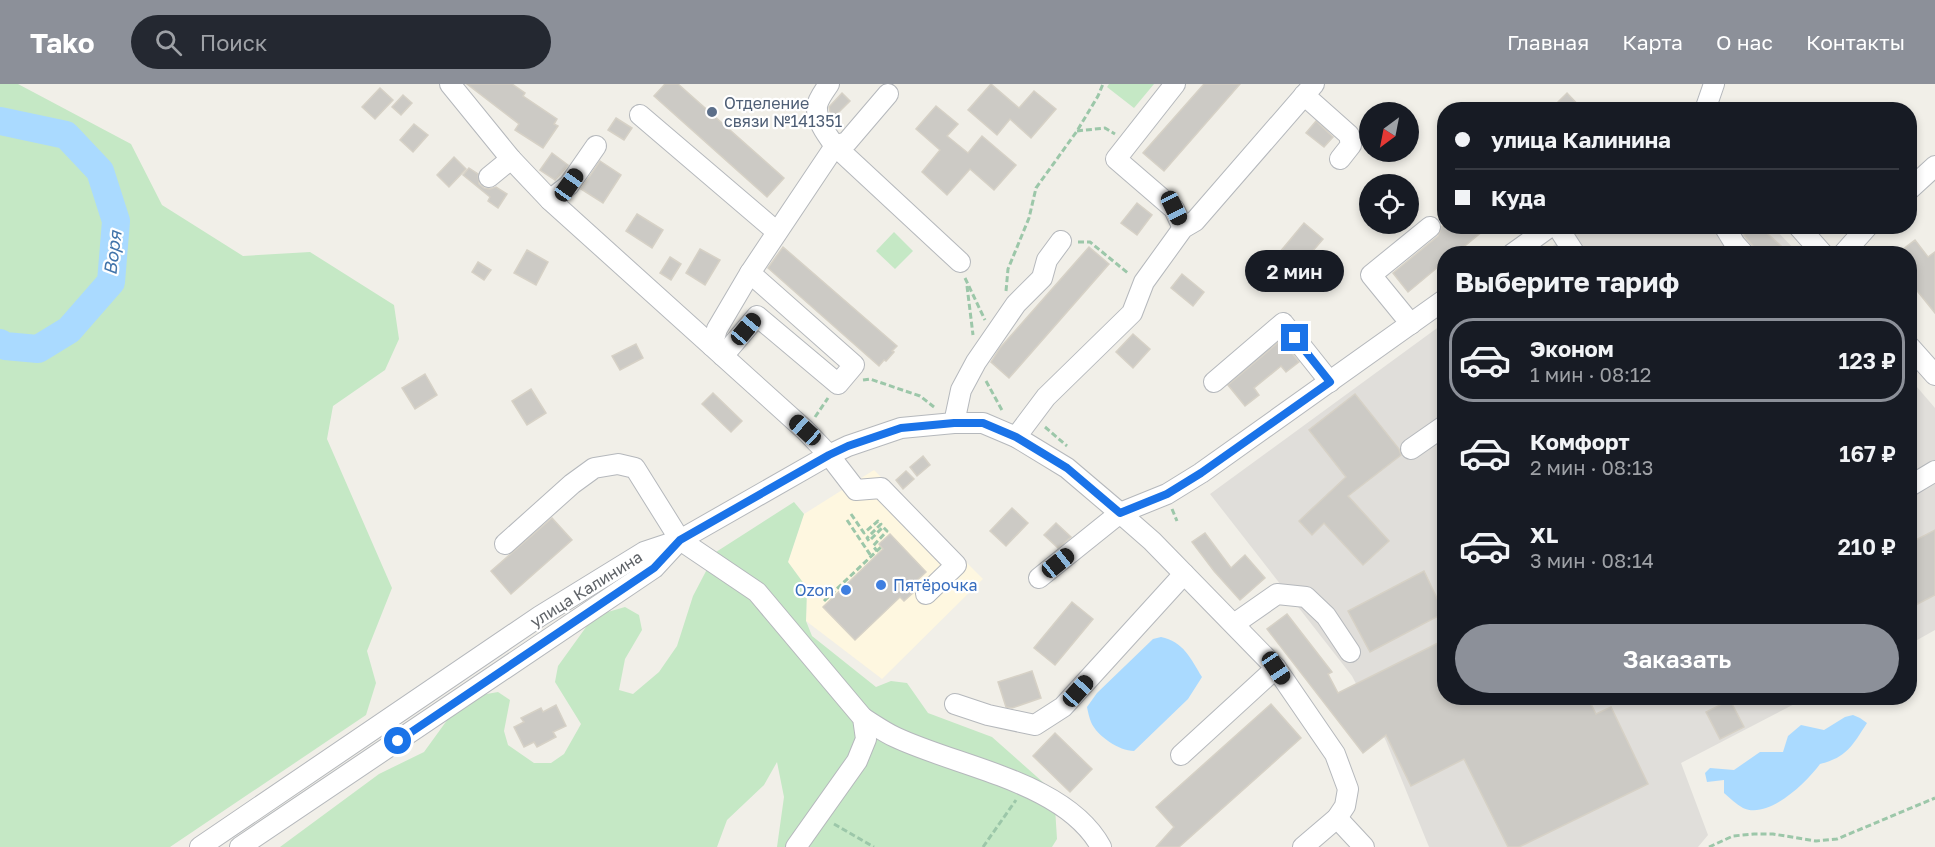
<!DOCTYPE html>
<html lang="ru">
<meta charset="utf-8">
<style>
:root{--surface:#171b24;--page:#242831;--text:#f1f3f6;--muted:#9ea1a6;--line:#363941;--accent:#8c9099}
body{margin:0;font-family:"Golos Text",sans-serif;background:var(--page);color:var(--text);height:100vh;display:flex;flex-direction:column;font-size:22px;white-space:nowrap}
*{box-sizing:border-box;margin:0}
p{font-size:20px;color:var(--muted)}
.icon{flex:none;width:33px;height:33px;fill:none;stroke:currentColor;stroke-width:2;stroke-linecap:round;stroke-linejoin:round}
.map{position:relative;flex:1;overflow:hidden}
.details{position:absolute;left:1437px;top:162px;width:480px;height:459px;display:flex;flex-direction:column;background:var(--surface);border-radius:24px;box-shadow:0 3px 9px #0003}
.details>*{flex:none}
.guide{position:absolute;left:1437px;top:18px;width:480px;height:132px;border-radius:24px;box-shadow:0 3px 9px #0003;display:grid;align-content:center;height:132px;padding:0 18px;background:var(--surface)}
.needle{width:39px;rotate:212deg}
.tools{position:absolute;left:1359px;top:18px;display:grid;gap:12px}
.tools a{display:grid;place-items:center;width:60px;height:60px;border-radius:50%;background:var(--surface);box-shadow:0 3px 9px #0003;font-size:30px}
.end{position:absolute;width:27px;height:27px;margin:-14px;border:8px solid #1a73e8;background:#fff;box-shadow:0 0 0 3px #fff}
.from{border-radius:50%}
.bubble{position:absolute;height:42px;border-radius:21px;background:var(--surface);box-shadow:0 3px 9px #0003;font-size:20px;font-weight:600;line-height:42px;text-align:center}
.car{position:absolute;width:18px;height:36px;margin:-18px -9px;border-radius:8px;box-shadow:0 0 4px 2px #0007;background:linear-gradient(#222 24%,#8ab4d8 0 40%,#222 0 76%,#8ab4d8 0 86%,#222 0)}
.guide b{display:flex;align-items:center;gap:21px;height:57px;font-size:22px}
.guide b+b{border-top:2px solid var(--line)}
.guide i{width:15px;height:15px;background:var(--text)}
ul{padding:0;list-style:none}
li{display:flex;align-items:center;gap:18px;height:84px;margin:0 12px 9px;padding:0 6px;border:3px solid transparent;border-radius:24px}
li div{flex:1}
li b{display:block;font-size:22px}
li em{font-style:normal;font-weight:600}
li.current{border-color:var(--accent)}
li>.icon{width:54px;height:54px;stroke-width:1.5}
h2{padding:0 18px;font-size:27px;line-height:72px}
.primary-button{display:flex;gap:12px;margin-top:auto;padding:12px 18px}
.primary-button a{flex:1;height:69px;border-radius:36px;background:var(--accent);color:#fff;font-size:24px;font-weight:600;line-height:69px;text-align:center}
header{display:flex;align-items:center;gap:36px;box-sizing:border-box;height:84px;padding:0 30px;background:var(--accent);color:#fff}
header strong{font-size:28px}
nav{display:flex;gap:33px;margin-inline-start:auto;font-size:21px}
.search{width:420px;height:54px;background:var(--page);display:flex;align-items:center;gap:15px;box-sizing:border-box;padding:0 21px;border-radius:33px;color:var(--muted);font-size:22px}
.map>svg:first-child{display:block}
.commercial{fill:#fef7e0}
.industrial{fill:#e0deda}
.green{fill:#c5e8c5}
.water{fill:#aadaff}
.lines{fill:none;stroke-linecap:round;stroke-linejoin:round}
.river{stroke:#aadaff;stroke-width:28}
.building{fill:#cccac5;stroke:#d6d1c6;stroke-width:1.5}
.minor-casing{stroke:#b5b8bc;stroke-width:22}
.path{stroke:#9cc7a9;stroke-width:3;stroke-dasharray:6 3;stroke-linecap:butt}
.minor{stroke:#fff;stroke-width:20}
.route{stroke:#1a73e8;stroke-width:8}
.service-dot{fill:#5c6f8a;stroke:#fff;stroke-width:2}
.shop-dot{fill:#3f7fe0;stroke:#fff;stroke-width:2}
.labels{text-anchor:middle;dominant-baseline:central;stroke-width:4.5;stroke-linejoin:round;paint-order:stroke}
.service-label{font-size:16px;fill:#4e5e75;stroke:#fff;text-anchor:start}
.shop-label{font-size:16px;fill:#366cbe;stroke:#fff;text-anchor:start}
.street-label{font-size:16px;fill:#5f6368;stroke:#fff}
.water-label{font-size:18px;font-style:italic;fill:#4174aa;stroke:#fff}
</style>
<header>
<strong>Tako</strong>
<div class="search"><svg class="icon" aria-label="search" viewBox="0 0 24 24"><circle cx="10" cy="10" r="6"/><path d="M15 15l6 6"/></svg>Поиск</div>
<nav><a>Главная</a><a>Карта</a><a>О нас</a><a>Контакты</a></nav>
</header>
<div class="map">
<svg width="1935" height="763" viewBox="0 0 1935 763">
<rect width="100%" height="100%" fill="#f1efe8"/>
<!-- commercial -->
<path class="commercial" d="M874,386L983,495L882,595L806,537L807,504L788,478L804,430Z"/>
<!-- industrial -->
<g class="industrial">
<path d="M1580,142L1773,143L1798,169L1542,170Z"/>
<path d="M1444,239V614H1806L1681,679L1708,751L1698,763H1429L1386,657L1352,592L1210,410Z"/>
<path d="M1910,295L1935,324V546L1910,560Z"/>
</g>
<!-- green -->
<g class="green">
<path d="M0,0H18L131,60L162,121L243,172L310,168L394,221L399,255L385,286L333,322L327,355L392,504L367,567L376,599L366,631L170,763H0Z"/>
<path d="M1109,0H1154L1134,24L1107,3Z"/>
<path d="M894,148L913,167L895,185L876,167Z"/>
<path d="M794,418L804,430L788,478L807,504L806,537L812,552L876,603L891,597L907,599L928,629L992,653L1054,708L1057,755L1052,763H777L784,713L777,678L764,701L727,736L717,763H280L379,690L424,668L453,628L481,611L498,608L510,616L504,647L508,661L534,679H551L564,670L581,640L555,598L558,582L594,532L625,523L639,531L642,546L625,575L619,606L633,610L659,588L677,562L693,512L716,468Z"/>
</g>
<!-- water -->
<g class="water">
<path d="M1161,553C1183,557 1191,575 1202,593L1188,615L1134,667C1119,667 1097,652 1091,638C1089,633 1088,628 1087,623L1097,609L1153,555Z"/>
<path d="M1853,631L1860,634L1867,639C1852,662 1847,673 1820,680C1806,699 1768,736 1743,724C1736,720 1730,714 1724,709V696L1707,698L1705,689L1710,684L1734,686L1760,668H1783L1788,652L1801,641L1824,646L1845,633Z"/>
</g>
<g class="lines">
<!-- river -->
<path class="river" d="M0,37L66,51L100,87L116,137L111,198L69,246L38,265L5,262L0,259"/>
</g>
<!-- building -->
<g class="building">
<path d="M467,0H512L525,9L523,12L557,35L554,40L558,42L543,64L515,46L519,40Z"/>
<path d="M665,0H678L784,94L767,113L654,12Z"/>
<path d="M991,0L1019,24L1034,7L1056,25L1031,54L1010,35L997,51L968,26Z"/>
<path d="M1204,0H1240L1164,87L1143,69Z"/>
<path d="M380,4L393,16L375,35L362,23Z"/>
<path d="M842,9L850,17L834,33L830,28L829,23Z"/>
<path d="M1567,9L1583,26H1550Z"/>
<path d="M403,11L412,19L401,31L392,23Z"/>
<path d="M936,22L958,40L947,52L968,69L982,52L1016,81L994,106L970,85L947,111L922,88L940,66L916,45Z"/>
<path d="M616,34L632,44L624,56L608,46Z"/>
<path d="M1316,37L1333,53L1324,63L1306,49Z"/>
<path d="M414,40L428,51L413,68L400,56Z"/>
<path d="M552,69L568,81L555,96L540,86Z"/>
<path d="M454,73L466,85L449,103L437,91Z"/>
<path d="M600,77L621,91L603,119L581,105Z"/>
<path d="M469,84L478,90L479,100L484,104L490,105L496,103L507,110L498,124L488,117L490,113L463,91Z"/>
<path d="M1137,119L1152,131L1137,151L1121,139Z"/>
<path d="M637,130L663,146L652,164L626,147Z"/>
<path d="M1304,139L1323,155L1299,183L1280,168Z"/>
<path d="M1442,142H1489L1455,170H1444V178L1408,208L1393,189L1438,152Z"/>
<path d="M1751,142H1759L1790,170H1756L1753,162L1744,151Z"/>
<path d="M1915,156L1928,173L1935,168V229L1910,198V189L1916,183L1910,175V170H1905L1902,166Z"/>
<path d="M783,163L897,262L892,267L894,268L886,277L884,276L879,282L768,184Z"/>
<path d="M1089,163L1109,180L1009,294L991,278L1000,264Z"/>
<path d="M700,165L720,176L705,201L686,189Z"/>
<path d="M527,166L548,178L536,201L514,189Z"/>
<path d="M670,173L681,180L671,196L660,189Z"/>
<path d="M478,178L491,186L484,196L472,188Z"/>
<path d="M1182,190L1204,208L1193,222L1171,204Z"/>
<path d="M1133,250L1150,265L1133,284L1116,268Z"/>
<path d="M1281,256L1299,278L1286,288L1281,282L1254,304L1259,311L1245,322L1228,301Z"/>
<path d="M636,260L643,274L620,286L612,272Z"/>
<path d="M425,290L437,311L415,325L402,304Z"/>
<path d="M531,305L546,329L527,341L512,317Z"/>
<path d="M713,309L742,337L731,348L702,320Z"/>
<path d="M1355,310L1399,365L1401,371L1348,412L1389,457L1363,481L1324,439L1312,451L1299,437L1346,393L1309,346Z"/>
<path d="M923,372L930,381L917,392L910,383Z"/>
<path d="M906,387L914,395L903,405L896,396Z"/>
<path d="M1012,424L1028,439L1006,462L990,447Z"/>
<path d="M552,434L572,456L511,510L491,487Z"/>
<path d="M1056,439L1071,453L1058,464L1044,451Z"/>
<path d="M1935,446V511L1910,524V459Z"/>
<path d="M1205,449L1231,484L1245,471L1265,494L1240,516L1214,487L1192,458Z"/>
<path d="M890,450L926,488L914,499L917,502L915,507L904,517L900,513L855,556L823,523L883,465L879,460Z"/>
<path d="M1424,487L1444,529L1370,568L1348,527Z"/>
<path d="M1072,518L1093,535L1055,581L1034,564Z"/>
<path d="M1287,530L1332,588L1328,590L1338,609L1444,556V614H1588L1596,630L1611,623L1648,700L1519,763H1508L1464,675L1411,702L1386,651L1363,669L1267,545Z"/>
<path d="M1032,587L1041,614L1012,624L1006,623L998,598Z"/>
<path d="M1730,616L1744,643L1720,655L1706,628Z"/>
<path d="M1271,620L1301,654L1179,763H1156L1174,743L1156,723Z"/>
<path d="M556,621L566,642L553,648L556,653L537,663L534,658L524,663L514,643L524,638L521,634L541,624L543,628Z"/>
<path d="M1055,649L1092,685L1070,708L1033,672Z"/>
</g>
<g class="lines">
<!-- minor casing -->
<g class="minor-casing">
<g id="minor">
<path d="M450,0L511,75L550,116L805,346L829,371L856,406L881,404L956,481L926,510"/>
<path d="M829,0C825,6 818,15 817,22C816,37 827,51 835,62L960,178"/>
<path d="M1175,0L1116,75L1174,125L1183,144"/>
<path d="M1304,11L1349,51L1351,61L1340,75"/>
<path d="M1705,26L1714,0"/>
<path d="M640,31L777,148"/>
<path d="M489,93L511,75"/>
<path d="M1910,105L1935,82"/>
<path d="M550,116L569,101L596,62"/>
<path d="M1557,142L1575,170"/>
<path d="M1724,142L1735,160L1744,170"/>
<path d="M1798,142L1823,170"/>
<path d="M1512,170L1551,142"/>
<path d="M1843,170L1868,142"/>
<path d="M1411,240L1371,191L1430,143"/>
<path d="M712,262L717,245L750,189L835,62L847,58L888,10"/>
<path d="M1910,263L1935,291"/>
<path d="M723,272L757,232L838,300L854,281L750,189"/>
<path d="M1214,298L1283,239L1330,298"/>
<path d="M954,339L961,306L976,278L1016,220L1042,194L1047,176L1061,157"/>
<path d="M1016,353L1046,313L1132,229L1144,198L1183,144L1195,137L1314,0"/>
<path d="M1411,365L1444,342"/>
<path d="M1910,402L1935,387"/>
<path d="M505,460L572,400L594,384L618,380L635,384L680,456L757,508L863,634L866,655L857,677L796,763"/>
<path d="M1039,494L1120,429L1152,457L1276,584L1335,670L1348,705L1345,722L1337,734L1303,763"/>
<path d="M1234,540L1277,510L1306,513L1326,532L1350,568"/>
<path d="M955,620L988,631L1035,641L1063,623L1184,490"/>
<path d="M863,634C873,640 884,648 895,653C958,683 1066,698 1101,763"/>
<path d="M1181,671L1276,584"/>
<path d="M1337,734L1364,763"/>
<path d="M200,763L540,532L644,468L680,456L829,371L848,362L901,344L954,339H983L1016,353L1067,384L1120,429L1167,410L1201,389L1444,216"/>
<path d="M240,763L654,484L678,458"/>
</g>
</g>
<!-- path -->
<g class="path">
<path d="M1077,47L1105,44L1115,50"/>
<path d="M1078,158H1090L1129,190"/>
<path d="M965,194L985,236"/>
<path d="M967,202L973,251"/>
<path d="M1006,207L1008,185L1029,134L1036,104L1077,47L1098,12L1103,0"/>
<path d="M863,296L870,295L920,312L934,323"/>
<path d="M986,297L1003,328"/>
<path d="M815,333L828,314"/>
<path d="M1045,343L1067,362"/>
<path d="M1172,425L1177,437"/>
<path d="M851,430L864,449L878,437L881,440L867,454L869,457L883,443L887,447L873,462L877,467"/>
<path d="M847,436L871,472"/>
<path d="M824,517L881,463"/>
<path d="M834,740L874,763"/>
<path d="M983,763L1016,716"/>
<path d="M1709,763L1733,752L1754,750H1773L1816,757L1837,755L1935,714"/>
</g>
<!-- minor -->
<use href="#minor" class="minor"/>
</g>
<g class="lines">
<!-- route -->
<path class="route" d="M398,657L654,484L680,456L829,371L848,362L901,344L954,339H983L1016,353L1067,384L1120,429L1167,410L1201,389L1330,298L1295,254"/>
</g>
<!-- markers -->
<circle class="service-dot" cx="712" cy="28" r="6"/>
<g class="shop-dot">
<circle cx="881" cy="501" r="6"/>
<circle cx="846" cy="506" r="6"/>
</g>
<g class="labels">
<!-- service labels -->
<g class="service-label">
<text x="724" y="19">Отделение<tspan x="724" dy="18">связи №141351</tspan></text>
</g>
<!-- shop labels -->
<g class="shop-label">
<text x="893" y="501">Пятёрочка</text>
<text x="834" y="506" text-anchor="end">Ozon</text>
</g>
<!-- street labels -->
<g class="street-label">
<text transform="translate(586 505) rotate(-32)">улица Калинина</text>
</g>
<!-- water labels -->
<g class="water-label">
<text transform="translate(112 169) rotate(-83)">Воря</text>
</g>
</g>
</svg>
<div class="tools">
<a><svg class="needle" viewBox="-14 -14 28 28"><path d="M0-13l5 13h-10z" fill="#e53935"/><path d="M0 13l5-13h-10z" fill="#9ea1a6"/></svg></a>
<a><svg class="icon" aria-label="locate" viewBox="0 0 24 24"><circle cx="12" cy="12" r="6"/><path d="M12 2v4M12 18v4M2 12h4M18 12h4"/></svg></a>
</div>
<i class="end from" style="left:398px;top:657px"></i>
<i class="end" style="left:1295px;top:254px"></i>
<div class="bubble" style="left:1245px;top:166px;width:99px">2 мин</div>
<i class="car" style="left:569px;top:101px;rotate:35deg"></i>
<i class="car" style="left:1174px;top:124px;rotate:154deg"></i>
<i class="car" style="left:746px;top:245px;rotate:40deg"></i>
<i class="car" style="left:805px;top:346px;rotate:312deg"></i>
<i class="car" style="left:1058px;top:479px;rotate:51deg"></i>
<i class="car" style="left:1276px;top:584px;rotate:146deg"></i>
<i class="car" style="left:1078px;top:607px;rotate:42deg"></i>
<div class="guide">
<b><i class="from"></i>улица Калинина</b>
<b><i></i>Куда</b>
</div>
<section class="details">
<h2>Выберите тариф</h2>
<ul>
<li class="current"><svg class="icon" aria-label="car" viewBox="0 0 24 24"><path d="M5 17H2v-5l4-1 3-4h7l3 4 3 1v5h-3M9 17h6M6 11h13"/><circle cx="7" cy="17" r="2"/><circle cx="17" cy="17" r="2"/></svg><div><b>Эконом</b><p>1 мин · 08:12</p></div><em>123 ₽</em></li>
<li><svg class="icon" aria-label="car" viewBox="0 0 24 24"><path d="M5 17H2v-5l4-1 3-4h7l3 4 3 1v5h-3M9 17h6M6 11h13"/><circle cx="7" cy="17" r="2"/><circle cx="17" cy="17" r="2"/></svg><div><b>Комфорт</b><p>2 мин · 08:13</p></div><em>167 ₽</em></li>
<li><svg class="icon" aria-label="car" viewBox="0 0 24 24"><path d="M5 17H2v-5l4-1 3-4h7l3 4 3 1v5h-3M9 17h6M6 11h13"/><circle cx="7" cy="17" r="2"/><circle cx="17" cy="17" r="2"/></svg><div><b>XL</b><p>3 мин · 08:14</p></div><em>210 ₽</em></li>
</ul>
<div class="primary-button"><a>Заказать</a></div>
</section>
</div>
